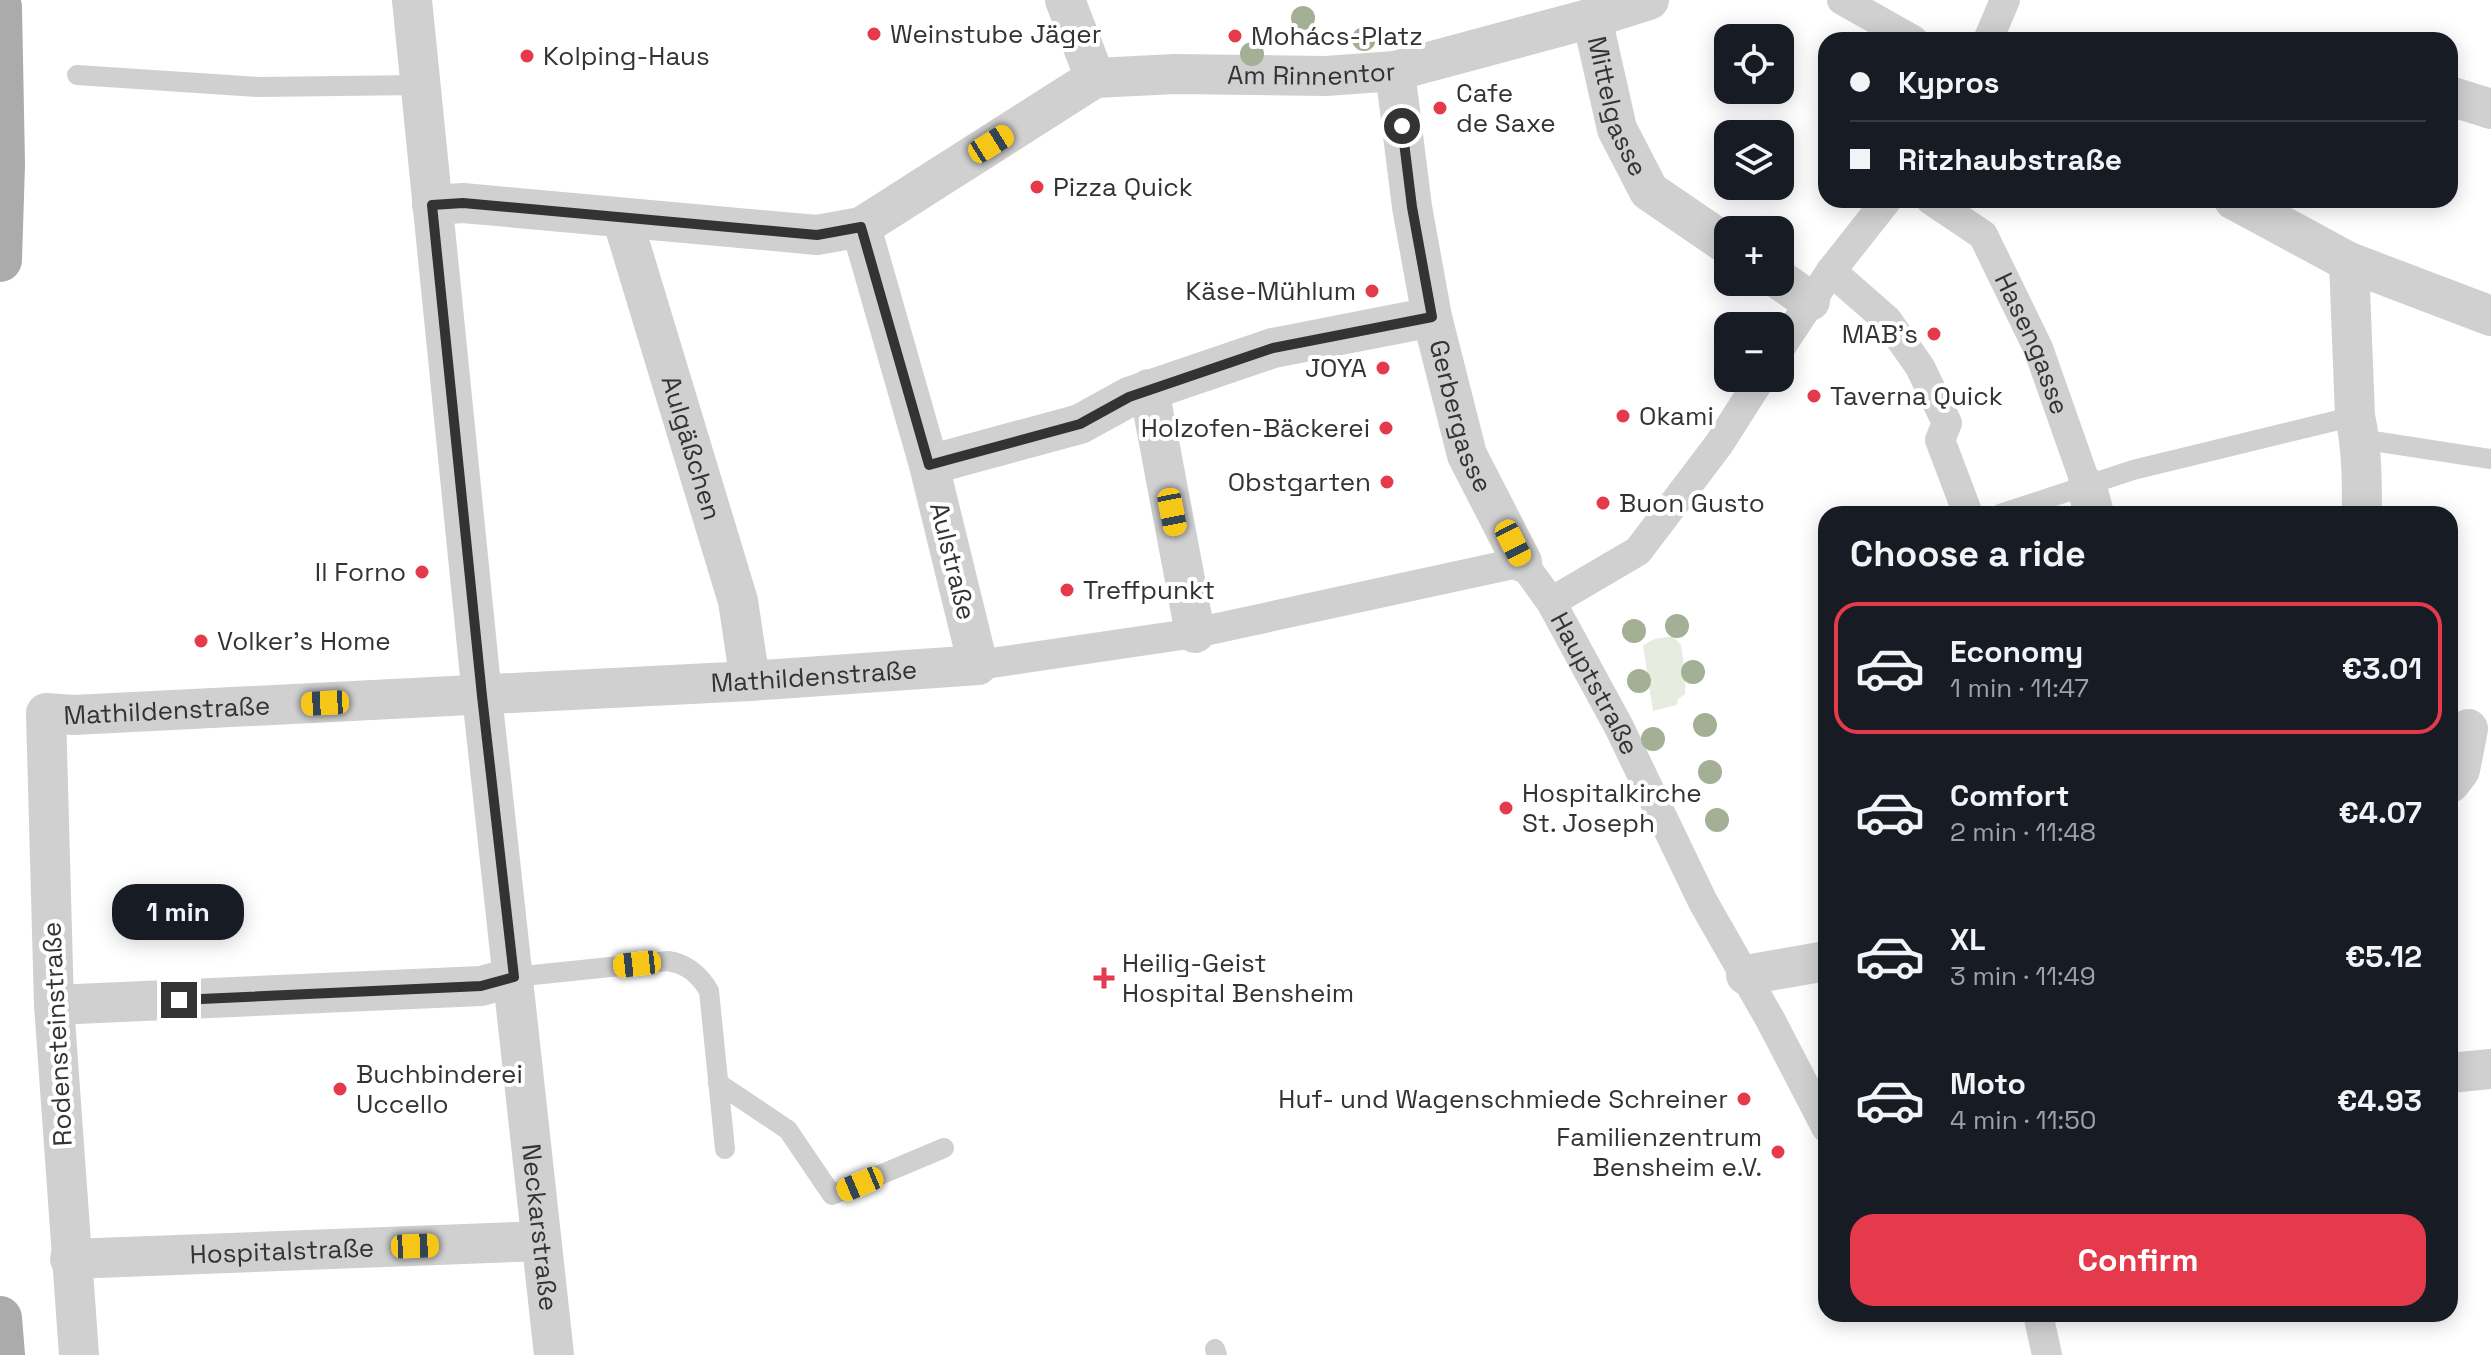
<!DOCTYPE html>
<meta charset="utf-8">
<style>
:root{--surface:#171b24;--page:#20242c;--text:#f1f3f6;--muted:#9ea1a6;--line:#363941;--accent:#e43a4b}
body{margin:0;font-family:"Space Grotesk",sans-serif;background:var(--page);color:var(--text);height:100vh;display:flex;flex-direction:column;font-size:30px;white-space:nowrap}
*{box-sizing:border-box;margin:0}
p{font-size:26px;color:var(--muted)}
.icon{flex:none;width:44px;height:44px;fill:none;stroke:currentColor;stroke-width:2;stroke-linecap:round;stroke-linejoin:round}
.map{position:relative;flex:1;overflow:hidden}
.details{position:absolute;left:1818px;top:506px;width:640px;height:816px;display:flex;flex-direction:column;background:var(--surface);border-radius:24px;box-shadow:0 4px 20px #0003}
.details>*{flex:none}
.banner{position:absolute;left:1818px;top:32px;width:640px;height:176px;border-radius:24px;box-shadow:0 4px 20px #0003;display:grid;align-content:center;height:176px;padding:0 32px;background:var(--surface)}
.buttons{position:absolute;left:1714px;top:24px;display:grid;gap:16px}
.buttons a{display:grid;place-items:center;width:80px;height:80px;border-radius:16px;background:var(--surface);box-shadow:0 4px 20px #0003;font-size:40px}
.end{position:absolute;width:36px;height:36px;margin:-18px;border:10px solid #333;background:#fff;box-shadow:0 0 0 4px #fff}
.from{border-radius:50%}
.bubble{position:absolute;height:56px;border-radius:24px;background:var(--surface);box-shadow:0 4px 20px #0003;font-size:26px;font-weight:700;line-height:56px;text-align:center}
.car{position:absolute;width:24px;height:48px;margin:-24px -12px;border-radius:10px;box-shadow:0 0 6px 2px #0007;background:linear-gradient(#f5c518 24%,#345 0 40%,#f5c518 0 76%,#345 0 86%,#f5c518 0)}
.banner b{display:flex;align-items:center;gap:28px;height:76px;font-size:30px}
.banner b+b{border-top:2px solid var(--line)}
.banner i{width:20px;height:20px;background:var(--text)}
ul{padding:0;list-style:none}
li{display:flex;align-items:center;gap:24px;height:132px;margin:0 16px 12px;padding:0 16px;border:4px solid transparent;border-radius:24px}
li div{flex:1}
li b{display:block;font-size:30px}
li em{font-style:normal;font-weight:700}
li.selected{border-color:var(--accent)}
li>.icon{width:72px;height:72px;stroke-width:1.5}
h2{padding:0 32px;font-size:36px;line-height:96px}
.primary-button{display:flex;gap:16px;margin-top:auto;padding:16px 32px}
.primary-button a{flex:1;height:92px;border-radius:24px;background:var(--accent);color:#fff;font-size:32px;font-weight:700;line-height:92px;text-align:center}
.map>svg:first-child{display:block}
.green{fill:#e6ecdf}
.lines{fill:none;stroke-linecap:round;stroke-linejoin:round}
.service{stroke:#d0d0d0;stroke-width:20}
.pedestrian{stroke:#d0d0d0;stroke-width:30}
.minor{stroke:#d0d0d0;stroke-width:40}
.primary{stroke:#ababab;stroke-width:44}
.tree{fill:#a3b095}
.route{stroke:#333;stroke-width:10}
.poi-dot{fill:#e43a4b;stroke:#fff;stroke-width:3}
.labels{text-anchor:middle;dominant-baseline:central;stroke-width:8;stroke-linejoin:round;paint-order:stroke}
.poi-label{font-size:26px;fill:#333;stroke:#fff;text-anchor:start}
.street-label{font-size:26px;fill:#333;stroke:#fff}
</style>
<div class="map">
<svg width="2491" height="1355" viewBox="0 0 2491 1355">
<rect width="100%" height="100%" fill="#fff"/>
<!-- green -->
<path class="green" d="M1673,636L1681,645C1683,658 1687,682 1685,694L1678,699L1677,705L1653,711L1643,645L1655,639Z"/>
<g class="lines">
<!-- service -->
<g class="service">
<path d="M77,75L258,87L420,85"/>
<path d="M2360,439L2491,459"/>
<path d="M2000,514L2133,470L2355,416"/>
<path d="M514,977L668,961C687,964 699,974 709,991L725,1149"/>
<path d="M718,1083L788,1130L832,1195L944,1148"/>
<path d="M1215,1349L1217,1355"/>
</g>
<!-- pedestrian -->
<g class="pedestrian">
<path d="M1842,0L1913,40"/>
<path d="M1988,40L2005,0"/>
<path id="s1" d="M1931,200L1983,235L2038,348L2087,487"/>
<path d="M1831,271L1887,320L1920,367L1947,423L1940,440L1968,514"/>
<path d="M1780,348L1831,271L1887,200"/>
<path d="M1551,602L1638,551L1719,444L1761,378"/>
<path id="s2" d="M978,665L1195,633L1522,562L1551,602L1619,727L1703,902L1771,1021L1826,1127"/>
<path d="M2038,1314L2047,1355"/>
</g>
<!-- minor -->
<g class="minor">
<path id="s3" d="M412,0L482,696L554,1355"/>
<path id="s4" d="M1065,0L1095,78L1175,74L1326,76L1395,71L1592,18L1649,0"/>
<path id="s5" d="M1592,18L1617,129L1649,191L1728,245"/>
<path id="s6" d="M1395,71L1412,207L1432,317L1467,455L1522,562"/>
<path d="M2450,96L2491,109"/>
<path d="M2234,200L2349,262L2491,316"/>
<path d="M432,205L463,203L817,235L861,227L1095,78"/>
<path id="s7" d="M622,218L738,601L750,681"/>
<path d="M2349,262L2355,416C2362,449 2362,481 2362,514"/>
<path d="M1780,280L1810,301"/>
<path d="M1149,389L1195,633"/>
<path d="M929,465L1080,424L1129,397L1273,348L1432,317"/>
<path d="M2087,487L2094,514"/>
<path d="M2450,783L2460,770L2468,729"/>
<path d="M1746,975L1826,961"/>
<path d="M54,1005L481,986L514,977"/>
<path d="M2450,1073L2491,1069"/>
<path id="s8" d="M70,1259L541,1241"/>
<path id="s9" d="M79,1355L54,1005L46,713L74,715L750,681L978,665L929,465L861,227"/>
</g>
<!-- primary -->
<g class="primary">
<path d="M0,7L3,164L0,260"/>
<path d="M0,1318L3,1355"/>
</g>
</g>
<!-- trees -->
<g class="tree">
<circle cx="1303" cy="18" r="12"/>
<circle cx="1364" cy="39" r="12"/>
<circle cx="1252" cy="54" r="12"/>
<circle cx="1677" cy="626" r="12"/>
<circle cx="1634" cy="631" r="12"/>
<circle cx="1693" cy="672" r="12"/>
<circle cx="1639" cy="681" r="12"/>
<circle cx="1705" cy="725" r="12"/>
<circle cx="1653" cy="739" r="12"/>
<circle cx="1710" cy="772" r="12"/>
<circle cx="1717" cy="820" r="12"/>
</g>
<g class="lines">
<!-- route -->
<path class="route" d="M179,1000L481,986L514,977L482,696L432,205L463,203L817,235L861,227L929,465L1080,424L1129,397L1273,348L1432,317L1412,207L1402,126"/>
</g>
<!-- markers -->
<g class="poi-dot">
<circle cx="874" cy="34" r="8"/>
<circle cx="1235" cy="36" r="8"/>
<circle cx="527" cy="56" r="8"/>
<circle cx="1440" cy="108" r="8"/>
<circle cx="1037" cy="187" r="8"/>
<circle cx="1372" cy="291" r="8"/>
<circle cx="1934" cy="334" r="8"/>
<circle cx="1383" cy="368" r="8"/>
<circle cx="1814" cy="396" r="8"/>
<circle cx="1623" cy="416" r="8"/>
<circle cx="1386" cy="428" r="8"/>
<circle cx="1387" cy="482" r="8"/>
<circle cx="1603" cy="503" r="8"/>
<circle cx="422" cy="572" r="8"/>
<circle cx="1067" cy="590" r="8"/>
<circle cx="201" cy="641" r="8"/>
<circle cx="1506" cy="808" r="8"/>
<path d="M1100 966h8v8h8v8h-8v8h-8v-8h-8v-8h8z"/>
<circle cx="340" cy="1089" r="8"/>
<circle cx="1744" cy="1099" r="8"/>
<circle cx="1778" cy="1152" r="8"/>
</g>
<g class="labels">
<!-- poi labels -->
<g class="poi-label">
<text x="890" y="34">Weinstube Jäger</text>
<text x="1251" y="36">Mohács-Platz</text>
<text x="543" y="56">Kolping-Haus</text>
<text x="1456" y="93">Cafe<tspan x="1456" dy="30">de Saxe</tspan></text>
<text x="1053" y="187">Pizza Quick</text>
<text x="1356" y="291" text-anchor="end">Käse-Mühlum</text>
<text x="1918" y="334" text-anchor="end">MAB's</text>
<text x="1367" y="368" text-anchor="end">JOYA</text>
<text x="1830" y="396">Taverna Quick</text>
<text x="1639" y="416">Okami</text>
<text x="1370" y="428" text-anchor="end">Holzofen-Bäckerei</text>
<text x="1371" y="482" text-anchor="end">Obstgarten</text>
<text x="1619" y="503">Buon Gusto</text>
<text x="406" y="572" text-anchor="end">Il Forno</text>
<text x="1083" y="590">Treffpunkt</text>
<text x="217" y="641">Volker's Home</text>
<text x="1522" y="793">Hospitalkirche<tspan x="1522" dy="30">St. Joseph</tspan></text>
<text x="1122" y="963">Heilig-Geist<tspan x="1122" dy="30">Hospital Bensheim</tspan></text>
<text x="356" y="1074">Buchbinderei<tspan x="356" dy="30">Uccello</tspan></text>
<text x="1728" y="1099" text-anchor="end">Huf- und Wagenschmiede Schreiner</text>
<text x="1762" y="1137" text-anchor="end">Familienzentrum<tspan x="1762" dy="30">Bensheim e.V.</tspan></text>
</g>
<!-- street labels -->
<g class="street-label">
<text stroke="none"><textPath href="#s4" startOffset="300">Am Rinnentor</textPath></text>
<text stroke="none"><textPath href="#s5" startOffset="92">Mittelgasse</textPath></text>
<text stroke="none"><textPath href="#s1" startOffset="182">Hasengasse</textPath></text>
<text stroke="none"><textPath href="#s6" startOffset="352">Gerbergasse</textPath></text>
<text stroke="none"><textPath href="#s7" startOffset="240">Aulgäßchen</textPath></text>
<text transform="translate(953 561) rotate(76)">Aulstraße</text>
<text stroke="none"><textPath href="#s9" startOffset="1412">Mathildenstraße</textPath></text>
<text stroke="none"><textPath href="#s2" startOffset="696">Hauptstraße</textPath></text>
<text stroke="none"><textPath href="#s9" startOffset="764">Mathildenstraße</textPath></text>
<text transform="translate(57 1034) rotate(-93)">Rodensteinstraße</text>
<text stroke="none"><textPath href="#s3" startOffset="1234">Neckarstraße</textPath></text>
<text stroke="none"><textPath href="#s8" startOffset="212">Hospitalstraße</textPath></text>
</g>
</g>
</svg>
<div class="buttons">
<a><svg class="icon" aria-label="locate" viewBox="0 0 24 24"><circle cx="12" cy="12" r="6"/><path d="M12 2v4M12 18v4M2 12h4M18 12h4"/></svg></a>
<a><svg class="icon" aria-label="layers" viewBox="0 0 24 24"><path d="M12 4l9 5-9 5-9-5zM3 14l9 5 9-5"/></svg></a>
<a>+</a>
<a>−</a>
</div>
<i class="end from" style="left:1402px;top:126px"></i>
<i class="end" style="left:179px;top:1000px"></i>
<div class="bubble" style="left:112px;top:884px;width:132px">1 min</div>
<i class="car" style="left:991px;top:144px;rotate:58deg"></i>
<i class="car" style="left:1172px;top:512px;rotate:169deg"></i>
<i class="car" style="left:1513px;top:543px;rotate:153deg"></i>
<i class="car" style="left:325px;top:703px;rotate:267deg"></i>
<i class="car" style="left:637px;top:964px;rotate:264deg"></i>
<i class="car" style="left:860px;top:1184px;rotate:247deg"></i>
<i class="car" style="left:415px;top:1246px;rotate:88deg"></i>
<div class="banner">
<b><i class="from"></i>Kypros</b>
<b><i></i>Ritzhaubstraße</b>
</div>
<section class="details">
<h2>Choose a ride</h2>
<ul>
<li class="selected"><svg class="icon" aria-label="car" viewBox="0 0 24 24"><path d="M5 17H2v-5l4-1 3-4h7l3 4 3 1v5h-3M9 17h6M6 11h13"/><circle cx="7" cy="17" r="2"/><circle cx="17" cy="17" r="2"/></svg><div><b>Economy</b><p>1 min · 11:47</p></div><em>€3.01</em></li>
<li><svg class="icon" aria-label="car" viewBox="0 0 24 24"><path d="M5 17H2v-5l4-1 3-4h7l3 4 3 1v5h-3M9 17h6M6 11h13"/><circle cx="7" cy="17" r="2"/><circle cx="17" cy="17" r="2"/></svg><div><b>Comfort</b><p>2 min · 11:48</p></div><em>€4.07</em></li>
<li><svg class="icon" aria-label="car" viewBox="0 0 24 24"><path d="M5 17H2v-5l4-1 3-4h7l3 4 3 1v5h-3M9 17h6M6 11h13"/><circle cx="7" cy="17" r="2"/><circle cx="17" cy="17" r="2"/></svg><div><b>XL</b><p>3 min · 11:49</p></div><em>€5.12</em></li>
<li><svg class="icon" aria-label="car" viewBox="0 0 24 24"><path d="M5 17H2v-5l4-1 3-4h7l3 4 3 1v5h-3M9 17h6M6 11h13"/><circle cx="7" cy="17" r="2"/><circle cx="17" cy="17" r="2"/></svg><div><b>Moto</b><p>4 min · 11:50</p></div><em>€4.93</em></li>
</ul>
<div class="primary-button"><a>Confirm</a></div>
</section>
</div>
